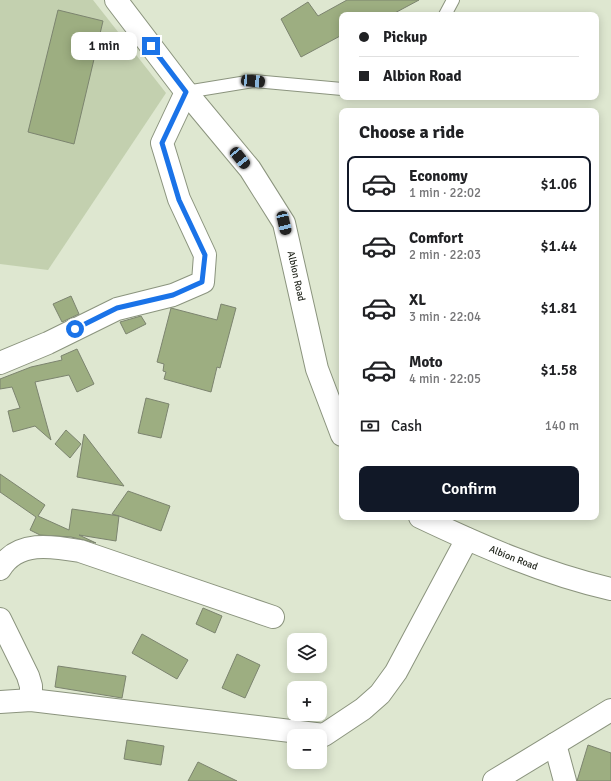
<!DOCTYPE html>
<meta charset="utf-8">
<style>
:root{--surface:#fff;--page:#f6f6f6;--text:#202124;--muted:#757577;--line:#e0e0e0;--accent:#111827}
body{margin:0;font-family:Signika,sans-serif;background:var(--page);color:var(--text);height:100vh;display:flex;flex-direction:column;font-size:15px;white-space:nowrap}
*{box-sizing:border-box;margin:0}
p{font-size:13px;color:var(--muted)}
.icon{flex:none;width:22px;height:22px;fill:none;stroke:currentColor;stroke-width:2;stroke-linecap:round;stroke-linejoin:round}
.map{position:relative;flex:1;overflow:hidden}
.sheet{position:absolute;left:339px;top:108px;width:260px;height:412px;display:flex;flex-direction:column;background:var(--surface);border-radius:8px;box-shadow:0 2px 10px #0003}
.sheet>*{flex:none}
.top-card{position:absolute;left:339px;top:12px;width:260px;height:88px;border-radius:8px;box-shadow:0 2px 10px #0003;display:grid;align-content:center;height:88px;padding:0 20px;background:var(--surface)}
.tools{position:absolute;left:287px;top:633px;display:grid;gap:8px}
.tools a{display:grid;place-items:center;width:40px;height:40px;border-radius:8px;background:var(--surface);box-shadow:0 2px 10px #0003;font-size:20px}
.end{position:absolute;width:18px;height:18px;margin:-9px;border:5px solid #1a73e8;background:#fff;box-shadow:0 0 0 2px #fff}
.from{border-radius:50%}
.bubble{position:absolute;height:28px;border-radius:8px;background:var(--surface);box-shadow:0 2px 10px #0003;font-size:13px;font-weight:600;line-height:28px;text-align:center}
.car{position:absolute;width:12px;height:24px;margin:-12px -6px;border-radius:5px;box-shadow:0 0 3px 1px #0007;background:linear-gradient(#222 24%,#8ab4d8 0 40%,#222 0 76%,#8ab4d8 0 86%,#222 0)}
.top-card b{display:flex;align-items:center;gap:14px;height:38px;font-size:15px}
.top-card b+b{border-top:1px solid var(--line)}
.top-card i{width:10px;height:10px;background:var(--text)}
ul{padding:0;list-style:none}
li{display:flex;align-items:center;gap:12px;height:56px;margin:0 8px 6px;padding:0 12px;border:2px solid transparent;border-radius:8px}
li div{flex:1}
li b{display:block;font-size:15px}
li em{font-style:normal;font-weight:600}
li.selected{border-color:var(--accent)}
li>.icon{width:36px;height:36px;stroke-width:1.5}
h2{padding:0 20px;font-size:18px;line-height:48px}
.pay{display:flex;align-items:center;gap:10px;height:44px;padding:0 20px;font-size:15px}
.pay p{margin-inline-start:auto}
.button{display:flex;gap:8px;margin-top:auto;padding:8px 20px}
.button a{flex:1;height:46px;border-radius:8px;background:var(--accent);color:#fff;font-size:16px;font-weight:600;line-height:46px;text-align:center}
.map>svg:first-child{display:block}
.green{fill:#c3d0af}
.building{fill:#9dae81;stroke:#7c846f}
.lines{fill:none;stroke-linecap:round;stroke-linejoin:round}
.service-casing{stroke:#8b947e;stroke-width:14}
.minor-casing{stroke:#8b947e;stroke-width:24}
.tertiary-casing{stroke:#8b947e;stroke-width:24}
.service{stroke:#fff;stroke-width:12}
.minor{stroke:#fff;stroke-width:22}
.tertiary{stroke:#fff;stroke-width:22}
.route{stroke:#1a73e8;stroke-width:5}
.labels{text-anchor:middle;dominant-baseline:central;stroke-width:3.5;stroke-linejoin:round;paint-order:stroke}
.street-label{font-size:10px;fill:#22261d;stroke:#ebf4dd}
</style>
<div class="map">
<svg width="611" height="781" viewBox="0 0 611 781">
<rect width="100%" height="100%" fill="#dee7d0"/>
<!-- green -->
<path class="green" d="M0,0H93L166,93L48,270L0,264Z"/>
<!-- building -->
<g class="building">
<path d="M347,0H419L391,15H342V35L301,57L281,19L308,2L318,16Z"/>
<path d="M58,10L103,21L74,144L28,132Z"/>
<path d="M71,296L79,314L62,322L53,304Z"/>
<path d="M221,304L236,308L220,368L217,367L211,392L164,379L166,372L163,371L164,364L157,362L171,308L217,320Z"/>
<path d="M141,316L146,324L126,334L120,322Z"/>
<path d="M77,349L94,384L77,392L69,375L35,382L51,440L35,426L13,432L8,411L20,408L12,387L0,389V379L31,367L62,360L61,356Z"/>
<path d="M146,398L169,404L161,438L138,433Z"/>
<path d="M66,430L81,444L70,458L55,444Z"/>
<path d="M84,434L124,486L77,477Z"/>
<path d="M0,474L45,505L38,516L69,530L72,509L119,516L112,514L128,491L170,506L161,531L119,516L116,541L79,535L96,543L71,537L40,535L30,530L36,517L0,492Z"/>
<path d="M203,608L222,616L215,633L196,624Z"/>
<path d="M142,634L188,660L177,679L132,653Z"/>
<path d="M237,654L260,665L245,698L222,688Z"/>
<path d="M58,666L126,676L122,698L55,687Z"/>
<path d="M127,740L164,746L161,765L124,759Z"/>
<path d="M588,745L611,753V781H577Z"/>
<path d="M198,762L237,781H188Z"/>
</g>
<g class="lines">
<!-- service casing -->
<g class="service-casing">
<g id="service">
<path d="M445,15L453,0"/>
<path d="M186,92L253,81L342,89"/>
</g>
</g>
<!-- minor casing -->
<g class="minor-casing">
<g id="minor">
<path d="M0,363L48,343L117,309L173,295L203,282L205,255L179,199L162,143L186,92"/>
<path d="M0,569C17,540 52,546 80,551L273,617"/>
<path d="M0,619L28,676L31,686V700"/>
<path d="M0,702L31,700L324,735L363,709L380,694L396,672L467,539"/>
<path d="M555,744L565,781"/>
<path d="M494,781L611,710"/>
</g>
</g>
<!-- tertiary casing -->
<g class="tertiary-casing">
<g id="tertiary">
<path id="s1" d="M116,0L186,92L250,169L284,223L317,369L342,435"/>
<path id="s2" d="M420,517C481,546 545,574 611,589"/>
</g>
</g>
<!-- service -->
<use href="#service" class="service"/>
<!-- minor -->
<use href="#minor" class="minor"/>
<!-- tertiary -->
<use href="#tertiary" class="tertiary"/>
</g>
<g class="lines">
<!-- route -->
<path class="route" d="M75,329L117,308L173,295L202,282L205,255L179,200L162,143L186,92L151,46"/>
</g>
<g class="labels">
<!-- street labels -->
<g class="street-label">
<text stroke="none"><textPath href="#s1" startOffset="334">Albion Road</textPath></text>
<text stroke="none"><textPath href="#s2" startOffset="102">Albion Road</textPath></text>
</g>
</g>
</svg>
<div class="tools">
<a><svg class="icon" aria-label="layers" viewBox="0 0 24 24"><path d="M12 4l9 5-9 5-9-5zM3 14l9 5 9-5"/></svg></a>
<a>+</a>
<a>−</a>
</div>
<i class="end from" style="left:75px;top:329px"></i>
<i class="end" style="left:151px;top:46px"></i>
<div class="bubble" style="left:71px;top:32px;width:66px">1 min</div>
<i class="car" style="left:253px;top:81px;rotate:95deg"></i>
<i class="car" style="left:240px;top:158px;rotate:141deg"></i>
<i class="car" style="left:284px;top:223px;rotate:167deg"></i>
<div class="top-card">
<b><i class="from"></i>Pickup</b>
<b><i></i>Albion Road</b>
</div>
<section class="sheet">
<h2>Choose a ride</h2>
<ul>
<li class="selected"><svg class="icon" aria-label="car" viewBox="0 0 24 24"><path d="M5 17H2v-5l4-1 3-4h7l3 4 3 1v5h-3M9 17h6M6 11h13"/><circle cx="7" cy="17" r="2"/><circle cx="17" cy="17" r="2"/></svg><div><b>Economy</b><p>1 min · 22:02</p></div><em>$1.06</em></li>
<li><svg class="icon" aria-label="car" viewBox="0 0 24 24"><path d="M5 17H2v-5l4-1 3-4h7l3 4 3 1v5h-3M9 17h6M6 11h13"/><circle cx="7" cy="17" r="2"/><circle cx="17" cy="17" r="2"/></svg><div><b>Comfort</b><p>2 min · 22:03</p></div><em>$1.44</em></li>
<li><svg class="icon" aria-label="car" viewBox="0 0 24 24"><path d="M5 17H2v-5l4-1 3-4h7l3 4 3 1v5h-3M9 17h6M6 11h13"/><circle cx="7" cy="17" r="2"/><circle cx="17" cy="17" r="2"/></svg><div><b>XL</b><p>3 min · 22:04</p></div><em>$1.81</em></li>
<li><svg class="icon" aria-label="car" viewBox="0 0 24 24"><path d="M5 17H2v-5l4-1 3-4h7l3 4 3 1v5h-3M9 17h6M6 11h13"/><circle cx="7" cy="17" r="2"/><circle cx="17" cy="17" r="2"/></svg><div><b>Moto</b><p>4 min · 22:05</p></div><em>$1.58</em></li>
</ul>
<div class="pay"><svg class="icon" aria-label="cash" viewBox="0 0 24 24"><path d="M3 7h18v10H3z"/><circle cx="12" cy="12" r="2"/></svg>Cash<p>140 m</p></div>
<div class="button"><a>Confirm</a></div>
</section>
</div>
